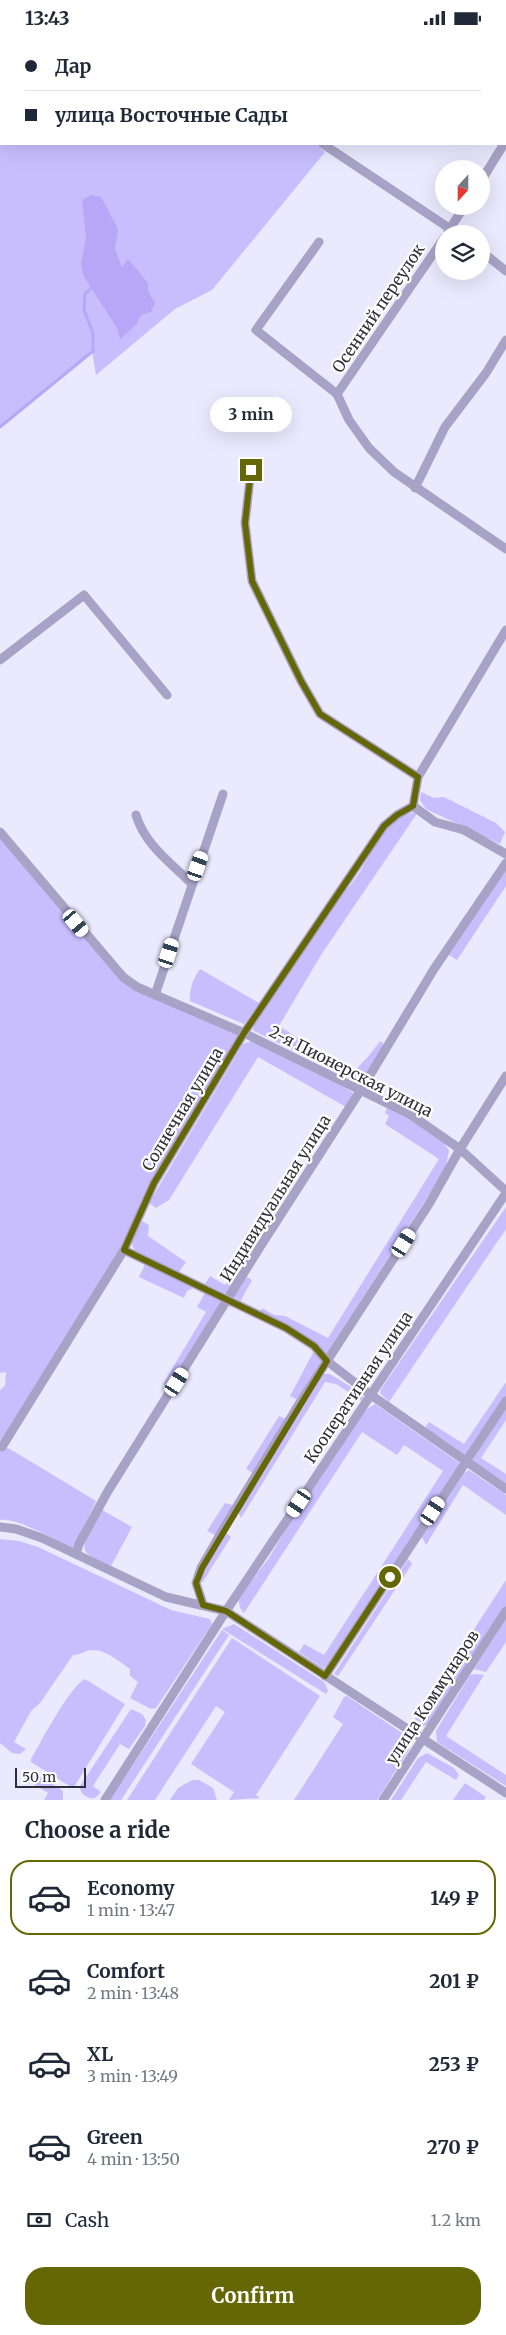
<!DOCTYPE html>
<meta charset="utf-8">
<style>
:root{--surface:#fff;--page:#f2f2f3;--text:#1f2937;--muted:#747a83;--line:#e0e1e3;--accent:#656704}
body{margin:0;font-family:Merriweather,serif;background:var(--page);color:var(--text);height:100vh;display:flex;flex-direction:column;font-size:19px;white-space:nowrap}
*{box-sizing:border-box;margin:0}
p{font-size:16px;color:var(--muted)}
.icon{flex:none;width:28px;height:28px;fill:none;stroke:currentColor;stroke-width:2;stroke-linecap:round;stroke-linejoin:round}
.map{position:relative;height:1765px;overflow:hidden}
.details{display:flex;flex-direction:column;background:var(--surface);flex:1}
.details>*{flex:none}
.banner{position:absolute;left:0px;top:0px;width:506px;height:110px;box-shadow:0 5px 20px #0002;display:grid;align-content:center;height:110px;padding:0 25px;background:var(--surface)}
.needle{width:32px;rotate:201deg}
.fabs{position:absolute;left:435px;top:125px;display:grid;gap:10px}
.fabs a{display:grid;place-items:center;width:55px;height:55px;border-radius:50%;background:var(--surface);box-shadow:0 5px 20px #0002;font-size:25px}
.scale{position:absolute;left:15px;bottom:12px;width:71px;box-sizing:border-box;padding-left:5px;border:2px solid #2f2e36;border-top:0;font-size:14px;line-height:18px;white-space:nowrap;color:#2f2e36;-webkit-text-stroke:4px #fff;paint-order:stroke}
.end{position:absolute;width:22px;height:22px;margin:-11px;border:6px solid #656704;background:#fff;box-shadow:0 0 0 2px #fff}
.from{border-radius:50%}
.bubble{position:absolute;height:35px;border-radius:18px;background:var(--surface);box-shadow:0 5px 20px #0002;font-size:16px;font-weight:700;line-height:35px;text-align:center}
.car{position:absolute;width:15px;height:30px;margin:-15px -8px;border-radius:6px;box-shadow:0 0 4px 1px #0007;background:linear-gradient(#fff 24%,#345 0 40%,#fff 0 76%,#345 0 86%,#fff 0)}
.banner b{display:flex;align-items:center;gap:18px;height:48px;font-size:19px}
.banner b+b{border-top:1px solid var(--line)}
.banner i{width:12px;height:12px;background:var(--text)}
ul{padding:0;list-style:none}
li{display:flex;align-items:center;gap:15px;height:75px;margin:0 10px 8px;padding:0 15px;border:2px solid transparent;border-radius:20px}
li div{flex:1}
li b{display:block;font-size:19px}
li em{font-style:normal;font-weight:700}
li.active{border-color:var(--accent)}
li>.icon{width:45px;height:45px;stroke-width:1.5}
h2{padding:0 25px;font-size:22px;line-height:60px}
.pay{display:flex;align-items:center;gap:12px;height:55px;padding:0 25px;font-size:19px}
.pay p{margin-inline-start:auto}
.button{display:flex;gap:10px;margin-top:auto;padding:10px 25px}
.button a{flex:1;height:58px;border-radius:20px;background:var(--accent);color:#fff;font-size:20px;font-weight:700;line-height:58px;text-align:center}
.status{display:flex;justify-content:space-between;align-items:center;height:35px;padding:0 25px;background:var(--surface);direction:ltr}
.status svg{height:14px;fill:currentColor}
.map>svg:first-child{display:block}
.green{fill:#c8befe}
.water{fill:#b6a8f7}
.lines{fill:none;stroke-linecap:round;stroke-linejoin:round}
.stream{stroke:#b6a8f7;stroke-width:3}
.street{stroke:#a8a3c6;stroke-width:9}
.route{stroke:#656704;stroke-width:6}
.labels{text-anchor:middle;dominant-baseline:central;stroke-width:4.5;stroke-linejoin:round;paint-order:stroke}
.street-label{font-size:16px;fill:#2f2e36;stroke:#fff}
</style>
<div class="status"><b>13:43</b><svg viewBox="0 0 49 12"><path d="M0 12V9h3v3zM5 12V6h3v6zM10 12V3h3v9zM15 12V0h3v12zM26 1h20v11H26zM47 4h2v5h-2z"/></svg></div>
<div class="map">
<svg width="506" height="1765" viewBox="0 0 506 1765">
<rect width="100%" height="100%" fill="#ebe9fd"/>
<!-- green -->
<g class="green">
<path d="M0,0L181,1H1V109H318L317,110L325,117L212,255L175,274L96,340L92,316L0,392Z"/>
<path d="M421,757L434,763L444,762L496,788L505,797L500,809L426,774L420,765Z"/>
<path d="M418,777L321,920L279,991L337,1028L333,1035L256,997L253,995L254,991L346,855C371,831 378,782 418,777Z"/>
<path d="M0,797L123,942L244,998L171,1123L124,1215L3,1412L10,1414L96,1466L73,1514C55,1505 19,1483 0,1485V1355L5,1351L6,1337L0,1338Z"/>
<path d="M506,836V851L457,925L449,920Z"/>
<path d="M200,934L259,968L244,989L190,966C189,955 193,943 200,934Z"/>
<path d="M252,1006L344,1052L353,1058L346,1072L258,1022L169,1165L156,1173L149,1168L243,1009Z"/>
<path d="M380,1006L384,1009L361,1049L349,1043C359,1030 371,1020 380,1006Z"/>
<path d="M387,1073C407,1084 439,1094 449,1116L445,1135L326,1319L260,1277L262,1273L274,1280L285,1281L328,1303L439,1124L385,1089L389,1081L385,1078Z"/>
<path d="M506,1172V1194L389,1367L380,1358L381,1354Z"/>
<path d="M142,1186L149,1190L148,1201L186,1227L179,1237L135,1216L131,1207Z"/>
<path d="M145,1229L193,1253L187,1256L184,1263L139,1242Z"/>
<path d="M235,1234L241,1237L227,1259L205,1249L210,1241L225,1250Z"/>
<path d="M245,1241L252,1245L240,1267L233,1261Z"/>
<path d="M206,1256L223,1266L170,1354L163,1349L206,1277L197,1272Z"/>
<path d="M314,1316L322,1326L298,1365L290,1361Z"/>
<path d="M323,1339H330L361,1358L363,1363L362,1366L336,1349L325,1347L241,1483L238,1477L292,1386Z"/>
<path d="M506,1347V1363L466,1421L425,1393L429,1387L464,1409Z"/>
<path d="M375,1369L461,1429L327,1631L323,1633L299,1617L304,1609L324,1620L443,1436L404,1410L397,1420L362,1397L244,1578L240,1573L238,1563L269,1523L293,1482L365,1375Z"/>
<path d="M506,1373V1385L481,1423L506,1439V1451L474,1429L473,1425Z"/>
<path d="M279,1381L286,1384L253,1438L246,1434Z"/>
<path d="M469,1435L506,1460V1480L463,1450L426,1510L422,1502L463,1439Z"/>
<path d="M225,1468L232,1470V1473L215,1500L207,1496Z"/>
<path d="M102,1475L132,1492L111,1531C104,1528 96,1525 89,1520C75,1511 96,1485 102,1475Z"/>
<path d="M226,1498L231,1502L202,1548V1538Z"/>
<path d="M0,1504L19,1506L38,1512L171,1575L210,1584L212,1589L156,1673L151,1674L130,1663L138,1647L130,1641V1634C120,1627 106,1615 93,1615C86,1615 81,1620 73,1620L40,1668L31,1676L14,1707L26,1714L20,1719L12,1718L0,1708Z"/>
<path d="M408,1524L412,1529L338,1641L334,1639Z"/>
<path d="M506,1545V1571L429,1689L418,1693L413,1688Z"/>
<path d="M506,1584V1607L486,1637L474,1634Z"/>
<path d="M234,1589L321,1645L325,1648L328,1656L326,1659L222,1594Z"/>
<path d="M222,1595L229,1600L121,1765H110Z"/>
<path d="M232,1603L320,1661L256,1760L260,1763L229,1765L234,1757L191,1729L225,1677L216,1671L155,1765H127Z"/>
<path d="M474,1639L484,1640L446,1701L506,1740V1751L437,1707L436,1696L470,1640Z"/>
<path d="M85,1644L125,1669L74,1752H71L31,1727V1724C41,1707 70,1651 85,1644Z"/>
<path d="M347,1661L405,1700L410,1708L409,1715L377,1765H294L343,1689L333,1682L344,1662Z"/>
<path d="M131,1674L142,1679L146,1685L145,1691L129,1714L120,1709L93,1751L101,1757L95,1763C88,1764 79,1759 80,1751Z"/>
<path d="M427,1718L454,1733L459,1740L456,1745L426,1727L401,1765H391L418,1723Z"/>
<path d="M26,1735L32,1736L63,1756V1765H44L48,1758L21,1741Z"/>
<path d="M192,1745H199L213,1753L217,1765H170L178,1753Z"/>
<path d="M465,1748L486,1762L484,1765H453Z"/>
</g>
<!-- water -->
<path class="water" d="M91,160L101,162L118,194L115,214L122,232L128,224L148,248V256L155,268L151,277L141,280L136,290L120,304L117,293L84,242L81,228L86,203L82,165Z"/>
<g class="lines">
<!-- stream -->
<path class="stream" d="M0,392L93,316V298L84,275L85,259L91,253"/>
<!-- street -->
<g class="street">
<path d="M154,0L155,1"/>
<path d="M194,1L195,0"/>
<path d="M323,109L458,199"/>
<path d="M481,146L504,109"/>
<path d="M448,196L465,171"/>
<path d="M319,207L256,295L337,359L349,385L369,413L394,437L506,514"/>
<path d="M481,216L506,236"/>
<path d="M337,359L444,203"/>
<path d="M251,435L245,488L252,546L301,646L320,679L418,742"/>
<path d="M415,453L445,392L486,338L506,305"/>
<path d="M0,625L84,560L167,660"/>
<path d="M413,771L418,742L506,595"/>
<path d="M413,771L435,787L464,795L506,819"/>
<path d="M136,780C145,810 171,828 192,849"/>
<path d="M0,797L123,942L137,952L244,998L411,1080L460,1114L506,1156"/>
<path d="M155,960L223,759"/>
<path d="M124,1215L286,1293L314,1311L327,1326L371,1360L506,1454"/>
<path d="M2,1412L124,1215L154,1148L244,998L384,791L397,780L413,771"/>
<path d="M0,1492L16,1494L42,1503L166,1562L226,1576L506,1758"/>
<path d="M76,1519L79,1509L108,1456L260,1212L364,1050L434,934L506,828"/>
<path d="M203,1569L196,1548L201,1533L225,1491L299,1369L429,1169L460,1114L506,1041"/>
<path d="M325,1641L506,1366"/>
<path d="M105,1765L226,1576L506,1158"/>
<path d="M383,1765L506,1576"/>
</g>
</g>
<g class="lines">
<!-- route -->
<path class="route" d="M251,435L245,488L252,546L301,646L320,679L418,742L413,771L397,780L384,791L244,998L154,1148L124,1215L286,1293L314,1311L327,1326L202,1533L196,1548L203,1570L226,1576L325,1641L390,1542"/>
</g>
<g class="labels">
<!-- street labels -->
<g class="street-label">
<text transform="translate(378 273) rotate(-56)">Осенний переулок</text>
<text transform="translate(351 1036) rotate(27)">2-я Пионерская улица</text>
<text transform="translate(182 1074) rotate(-59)">Солнечная улица</text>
<text transform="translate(275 1163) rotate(-58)">Индивидуальная улица</text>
<text transform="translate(358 1352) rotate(-56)">Кооперативная улица</text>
<text transform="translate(432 1662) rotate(-57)">улица Коммунаров</text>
</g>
</g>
</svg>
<div class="fabs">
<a><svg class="needle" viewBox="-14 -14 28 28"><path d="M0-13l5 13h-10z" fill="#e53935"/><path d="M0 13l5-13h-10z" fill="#747a83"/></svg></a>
<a><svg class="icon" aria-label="layers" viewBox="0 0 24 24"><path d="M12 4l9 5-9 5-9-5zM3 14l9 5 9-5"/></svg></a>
</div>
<div class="scale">50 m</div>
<i class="end from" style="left:390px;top:1542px"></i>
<i class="end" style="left:251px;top:435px"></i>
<div class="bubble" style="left:210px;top:362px;width:82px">3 min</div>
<i class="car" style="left:198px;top:831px;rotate:19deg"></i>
<i class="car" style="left:76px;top:888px;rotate:140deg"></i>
<i class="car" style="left:169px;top:918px;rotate:18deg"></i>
<i class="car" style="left:404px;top:1208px;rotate:32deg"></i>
<i class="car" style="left:177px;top:1347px;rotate:32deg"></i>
<i class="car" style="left:299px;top:1468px;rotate:214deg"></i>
<i class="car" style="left:433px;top:1476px;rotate:33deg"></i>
<div class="banner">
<b><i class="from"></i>Дар</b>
<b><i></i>улица Восточные Сады</b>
</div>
</div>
<section class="details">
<h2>Choose a ride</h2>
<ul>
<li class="active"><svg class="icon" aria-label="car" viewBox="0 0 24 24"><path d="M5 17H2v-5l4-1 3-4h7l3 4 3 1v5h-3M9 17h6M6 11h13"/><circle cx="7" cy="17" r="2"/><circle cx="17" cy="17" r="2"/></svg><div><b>Economy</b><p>1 min · 13:47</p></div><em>149 ₽</em></li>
<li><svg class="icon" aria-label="car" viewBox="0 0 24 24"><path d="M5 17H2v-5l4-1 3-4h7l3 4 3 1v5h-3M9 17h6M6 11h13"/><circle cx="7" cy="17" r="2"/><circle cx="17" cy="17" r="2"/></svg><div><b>Comfort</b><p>2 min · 13:48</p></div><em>201 ₽</em></li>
<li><svg class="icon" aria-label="car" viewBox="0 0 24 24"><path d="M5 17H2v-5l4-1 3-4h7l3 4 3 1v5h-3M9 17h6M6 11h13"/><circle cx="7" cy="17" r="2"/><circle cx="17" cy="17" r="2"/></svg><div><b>XL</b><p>3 min · 13:49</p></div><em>253 ₽</em></li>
<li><svg class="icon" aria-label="car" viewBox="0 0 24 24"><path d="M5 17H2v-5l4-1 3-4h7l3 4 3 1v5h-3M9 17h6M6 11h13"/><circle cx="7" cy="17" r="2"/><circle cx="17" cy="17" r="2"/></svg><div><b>Green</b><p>4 min · 13:50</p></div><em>270 ₽</em></li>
</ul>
<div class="pay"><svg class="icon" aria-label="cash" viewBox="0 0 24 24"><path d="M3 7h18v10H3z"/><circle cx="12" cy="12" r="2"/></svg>Cash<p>1.2 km</p></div>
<div class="button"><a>Confirm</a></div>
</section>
